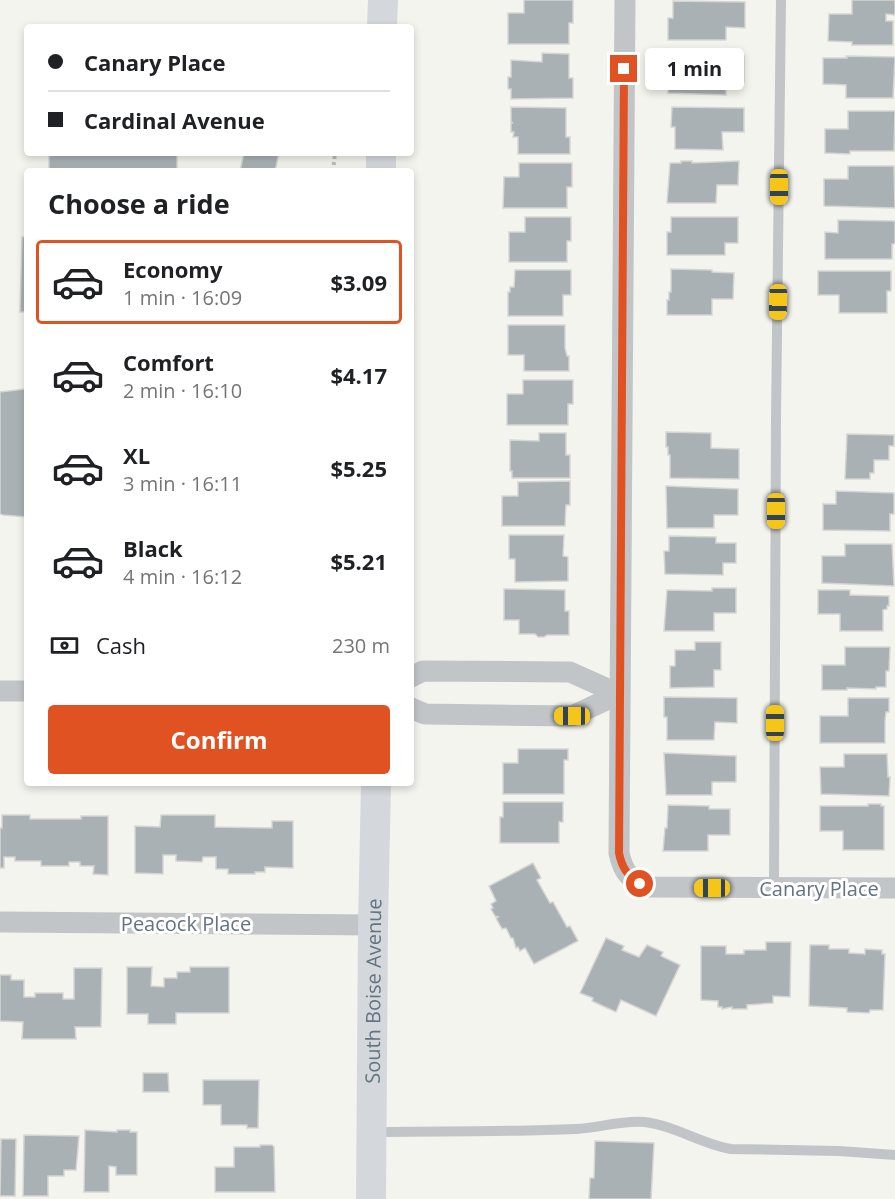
<!DOCTYPE html>
<meta charset="utf-8">
<style>
:root{--surface:#fff;--page:#f2f2f2;--text:#202124;--muted:#757577;--line:#e0e0e0;--accent:#e15223}
body{margin:0;font-family:"Open Sans",sans-serif;background:var(--page);color:var(--text);height:100vh;display:flex;flex-direction:column;font-size:22px;white-space:nowrap}
*{box-sizing:border-box;margin:0}
p{font-size:20px;color:var(--muted)}
.icon{flex:none;width:33px;height:33px;fill:none;stroke:currentColor;stroke-width:2;stroke-linecap:round;stroke-linejoin:round}
.map{position:relative;flex:1;overflow:hidden}
.panel{position:absolute;left:24px;top:168px;width:390px;height:618px;display:flex;flex-direction:column;background:var(--surface);border-radius:6px;box-shadow:0 3px 9px #0003}
.panel>*{flex:none}
.guide{position:absolute;left:24px;top:24px;width:390px;height:132px;border-radius:6px;box-shadow:0 3px 9px #0003;display:grid;align-content:center;height:132px;padding:0 24px;background:var(--surface)}
.end{position:absolute;width:27px;height:27px;margin:-14px;border:8px solid #e15223;background:#fff;box-shadow:0 0 0 3px #fff}
.from{border-radius:50%}
.bubble{position:absolute;height:42px;border-radius:6px;background:var(--surface);box-shadow:0 3px 9px #0003;font-size:20px;font-weight:700;line-height:42px;text-align:center}
.car{position:absolute;width:18px;height:36px;margin:-18px -9px;border-radius:8px;box-shadow:0 0 4px 2px #0007;background:linear-gradient(#f5c518 24%,#345 0 40%,#f5c518 0 76%,#345 0 86%,#f5c518 0)}
.guide b{display:flex;align-items:center;gap:21px;height:57px;font-size:22px}
.guide b+b{border-top:2px solid var(--line)}
.guide i{width:15px;height:15px;background:var(--text)}
ul{padding:0;list-style:none}
li{display:flex;align-items:center;gap:18px;height:84px;margin:0 12px 9px;padding:0 12px;border:3px solid transparent;border-radius:6px}
li div{flex:1}
li b{display:block;font-size:22px}
li em{font-style:normal;font-weight:700}
li.active{border-color:var(--accent)}
li>.icon{width:54px;height:54px;stroke-width:1.5}
h2{padding:0 24px;font-size:27px;line-height:72px}
.pay{display:flex;align-items:center;gap:15px;height:66px;padding:0 24px;font-size:22px}
.pay p{margin-inline-start:auto}
.action{display:flex;gap:12px;margin-top:auto;padding:12px 24px}
.action a{flex:1;height:69px;border-radius:6px;background:var(--accent);color:#fff;font-size:24px;font-weight:700;line-height:69px;text-align:center}
.map>svg:first-child{display:block}
.building{fill:#aab1b5;stroke:#d5d5d2;stroke-width:1.5}
.lines{fill:none;stroke-linecap:round;stroke-linejoin:round}
.path{stroke:#bbbdbf;stroke-width:4;stroke-dasharray:3 3;stroke-linecap:butt}
.lane{stroke:#c1c5c8;stroke-width:10}
.street{stroke:#c1c5c8;stroke-width:21}
.secondary{stroke:#d4d8dc;stroke-width:30}
.route{stroke:#e15223;stroke-width:8}
.labels{text-anchor:middle;dominant-baseline:central;stroke-width:6;stroke-linejoin:round;paint-order:stroke}
.street-label{font-size:20px;fill:#637380;stroke:#fff}
</style>
<div class="map">
<svg width="895" height="1199" viewBox="0 0 895 1199">
<rect width="100%" height="100%" fill="#f4f4ef"/>
<!-- building -->
<g class="building">
<path d="M524,0H573V23H569V44H508V13H524Z"/>
<path d="M852,0H895V15L886,14V21H893V45H852V42L828,41L829,14H852Z"/>
<path d="M673,1L745,2V28L726,27V40H668V18H673Z"/>
<path d="M542,53L569,54V78H573V98L511,99V89H508V77H511V60L542,62Z"/>
<path d="M672,55L744,56V82H726V95L668,93V72H672Z"/>
<path d="M846,56L895,57L893,98H846V85L823,84V58H847Z"/>
<path d="M511,107L566,108V137H570V154H518V137H513L514,132H511V123H513L511,122Z"/>
<path d="M672,107L744,108V132H722L723,150L675,149V127H671Z"/>
<path d="M848,111H895L894,151H850V154L825,153V129H848Z"/>
<rect x="49" y="153" width="128" height="18"/>
<path d="M244,153H279L275,171H240Z"/>
<path d="M681,161H692V163L739,161L738,185H717L716,203H667L670,163H681Z"/>
<path d="M519,163H572V187H567V208H503L504,177H519Z"/>
<path d="M848,166H894L895,208L824,206V179H848Z"/>
<path d="M525,217H571V241H567V262H509V232H525Z"/>
<path d="M671,217H738V243H725V255H667V232H671Z"/>
<path d="M838,220L895,221V244H892V259H825V232L838,233Z"/>
<path d="M22,237H27V312H20Z"/>
<path d="M671,269L712,270V272L734,273L733,299H712V315H667V300H669V292H671Z"/>
<path d="M515,270H571V295H563V316H508V292H510V287H514Z"/>
<path d="M818,271H891V291H887V313H839V295H818Z"/>
<path d="M508,325H565V348L567,356H569V371H524V355H508Z"/>
<path d="M523,380H573V404H568V425H507V394H523Z"/>
<path d="M25,389H27V517L3,515L0,514V392Z"/>
<path d="M666,432L711,433V448L739,449V479L670,478V455H668V447H666Z"/>
<path d="M539,433H566V455H570V478H512V471H510V440L539,441Z"/>
<path d="M847,434L894,435V446H889V460H874V473H870V479H845Z"/>
<path d="M570,481V505H566L565,526H502V496H518V482Z"/>
<path d="M666,486L738,489V515H714V528H667Z"/>
<path d="M836,491L894,493V514H890V531L823,530V504H836Z"/>
<path d="M509,535H564L563,556L568,557V581L515,582V559H509Z"/>
<path d="M669,536L716,537V543H736V563H723V575L665,574L664,551H669Z"/>
<path d="M845,544H892L894,586L822,583V556H845Z"/>
<path d="M712,588H736V613H714V631H664L667,590L712,591Z"/>
<path d="M504,589L565,590V611H569V635H547L544,637H538L535,634H519V620H504Z"/>
<path d="M818,590H850V595L889,596V606H887V609L883,610V631H840V614H818Z"/>
<path d="M695,642H721V670H714V687L670,688V666H675V650H695Z"/>
<path d="M845,647H890L889,671H886V687H876V689L847,688V690H822V665H845Z"/>
<path d="M664,697L737,698V723L715,722L714,740H667V717H664Z"/>
<path d="M848,698H889V712H886L885,721V743H820V716H848Z"/>
<path d="M518,749H568V760H564V794H503V763H518Z"/>
<path d="M664,753L736,756V782H712V795H666Z"/>
<path d="M844,754H887L888,777H890L889,796L821,794L820,767H844Z"/>
<path d="M503,802H563V822H559V843H500V817H503Z"/>
<path d="M868,804H881V806H884V850H843V831H820V806H868Z"/>
<path d="M668,805L709,806V809H730V835H708V851H663L665,828H667Z"/>
<path d="M2,815H30V819H81V816H108V875L93,874L94,866H80V862H69V866H41V861H15V857H4V868H0V828H2Z"/>
<path d="M161,815H215V827L272,828V821H293V868L265,867V872H255V874H228V869H216V857H203L202,862L176,861V855H163V874L135,873V826L160,827Z"/>
<path d="M533,863L541,878L537,880L550,903L553,902L567,927L570,926L578,941L534,964L525,948L520,951L518,947L516,948L513,938H511L506,928L502,929L496,918L498,917L495,916L491,909L493,908L491,904L496,901L489,886Z"/>
<path d="M606,938L624,946L622,950L639,957L647,945L663,952L661,956L680,965L656,1016L621,1000L616,1012L592,1001L593,998L580,993Z"/>
<path d="M766,942H791L790,997L773,996V1003L747,1005V1009H732V1007L722,1009V1007H718V1001L701,1000V946H726V954H744V950H766Z"/>
<path d="M810,945H829V949H849V953L865,954V949L882,950V954H885L883,1010H870L869,1013L847,1012V1008L809,1006Z"/>
<path d="M127,967H152L151,986L164,987V978H177V972H190V967H229V1013H176V1024H148V1014H127Z"/>
<path d="M74,968H102L101,1027H75L76,1039H22L23,1022L0,1021V975H11V980H24V997H35V993H63V999H74Z"/>
<path d="M143,1073H168L169,1092H143Z"/>
<path d="M203,1080H259L258,1128H247V1125H221V1105H203Z"/>
<path d="M85,1130L117,1132V1130H130V1132H137V1175H116V1167L109,1166V1192H84Z"/>
<path d="M24,1135L79,1136L76,1170H64V1176H48V1196H23Z"/>
<path d="M1,1139H16L15,1196H0Z"/>
<path d="M595,1141L654,1143L651,1199H589L590,1178H594Z"/>
<path d="M260,1145H272L274,1147L275,1192H215V1167H234V1147H260Z"/>
</g>
<g class="lines">
<!-- path -->
<path class="path" d="M333,171L335,153"/>
<!-- lane -->
<g class="lane">
<path d="M774,888L776,417L781,0"/>
<path d="M374,1132C441,1131 509,1132 576,1129C599,1128 621,1120 644,1122C674,1125 701,1144 731,1149L839,1151L895,1155"/>
</g>
<!-- street -->
<g class="street">
<path d="M625,0L619,853C623,872 631,882 650,887L895,888"/>
<path d="M411,677L423,671L570,672L619,694"/>
<path d="M0,691H27"/>
<path d="M411,708L425,714L572,716L619,694"/>
<path d="M0,922L373,925"/>
</g>
<!-- secondary -->
<g class="secondary">
<path d="M382,27L383,0"/>
<path d="M381,171V153"/>
<path id="s1" d="M371,1199L373,925L376,783"/>
</g>
</g>
<g class="lines">
<!-- route -->
<path class="route" d="M624,69L619,853C622,868 627,875 640,884"/>
</g>
<g class="labels">
<!-- street labels -->
<g class="street-label">
<text x="819" y="888">Canary Place</text>
<text x="186" y="923">Peacock Place</text>
<text stroke="none"><textPath href="#s1" startOffset="208">South Boise Avenue</textPath></text>
</g>
</g>
</svg>
<i class="end from" style="left:640px;top:884px"></i>
<i class="end" style="left:624px;top:69px"></i>
<div class="bubble" style="left:645px;top:48px;width:99px">1 min</div>
<i class="car" style="left:779px;top:187px;rotate:180deg"></i>
<i class="car" style="left:778px;top:302px;rotate:181deg"></i>
<i class="car" style="left:776px;top:511px;rotate:180deg"></i>
<i class="car" style="left:572px;top:716px;rotate:270deg"></i>
<i class="car" style="left:775px;top:723px;rotate:0deg"></i>
<i class="car" style="left:712px;top:888px;rotate:270deg"></i>
<div class="guide">
<b><i class="from"></i>Canary Place</b>
<b><i></i>Cardinal Avenue</b>
</div>
<section class="panel">
<h2>Choose a ride</h2>
<ul>
<li class="active"><svg class="icon" aria-label="car" viewBox="0 0 24 24"><path d="M5 17H2v-5l4-1 3-4h7l3 4 3 1v5h-3M9 17h6M6 11h13"/><circle cx="7" cy="17" r="2"/><circle cx="17" cy="17" r="2"/></svg><div><b>Economy</b><p>1 min · 16:09</p></div><em>$3.09</em></li>
<li><svg class="icon" aria-label="car" viewBox="0 0 24 24"><path d="M5 17H2v-5l4-1 3-4h7l3 4 3 1v5h-3M9 17h6M6 11h13"/><circle cx="7" cy="17" r="2"/><circle cx="17" cy="17" r="2"/></svg><div><b>Comfort</b><p>2 min · 16:10</p></div><em>$4.17</em></li>
<li><svg class="icon" aria-label="car" viewBox="0 0 24 24"><path d="M5 17H2v-5l4-1 3-4h7l3 4 3 1v5h-3M9 17h6M6 11h13"/><circle cx="7" cy="17" r="2"/><circle cx="17" cy="17" r="2"/></svg><div><b>XL</b><p>3 min · 16:11</p></div><em>$5.25</em></li>
<li><svg class="icon" aria-label="car" viewBox="0 0 24 24"><path d="M5 17H2v-5l4-1 3-4h7l3 4 3 1v5h-3M9 17h6M6 11h13"/><circle cx="7" cy="17" r="2"/><circle cx="17" cy="17" r="2"/></svg><div><b>Black</b><p>4 min · 16:12</p></div><em>$5.21</em></li>
</ul>
<div class="pay"><svg class="icon" aria-label="cash" viewBox="0 0 24 24"><path d="M3 7h18v10H3z"/><circle cx="12" cy="12" r="2"/></svg>Cash<p>230 m</p></div>
<div class="action"><a>Confirm</a></div>
</section>
</div>
